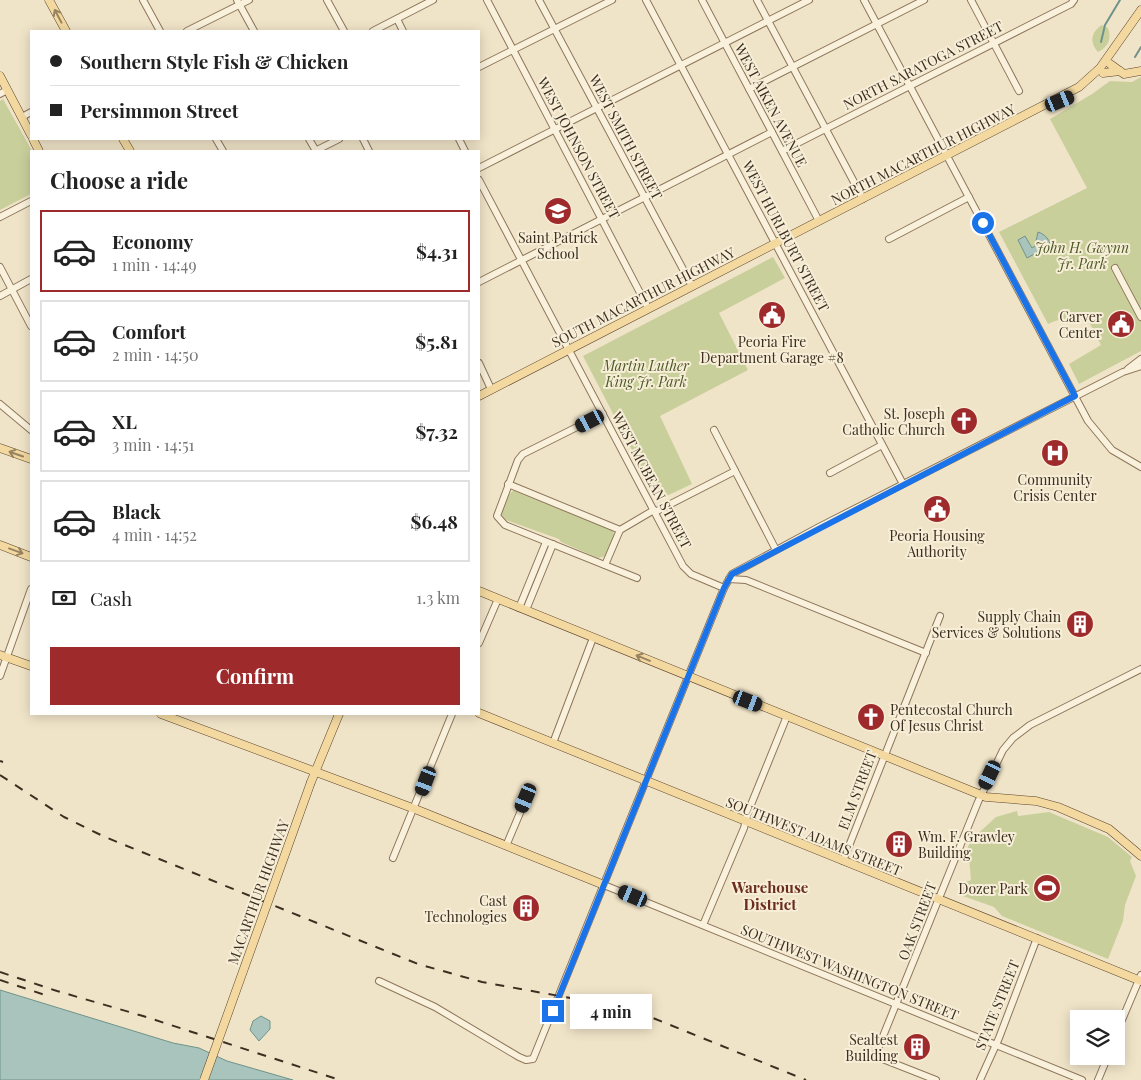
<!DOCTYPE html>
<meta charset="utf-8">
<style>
:root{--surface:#fff;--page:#f6f6f6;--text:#222;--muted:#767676;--line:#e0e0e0;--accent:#9e2a2b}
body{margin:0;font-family:"Playfair Display",serif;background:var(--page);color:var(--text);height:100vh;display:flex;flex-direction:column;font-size:19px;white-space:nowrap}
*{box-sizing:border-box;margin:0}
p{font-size:16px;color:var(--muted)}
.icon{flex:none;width:28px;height:28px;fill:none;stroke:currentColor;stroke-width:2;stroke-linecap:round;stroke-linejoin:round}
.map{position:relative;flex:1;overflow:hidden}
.side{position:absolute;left:30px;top:150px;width:450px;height:565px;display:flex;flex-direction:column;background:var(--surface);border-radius:0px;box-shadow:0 2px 12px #0003}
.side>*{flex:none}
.hud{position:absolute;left:30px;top:30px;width:450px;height:110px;border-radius:0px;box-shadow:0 2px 12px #0003;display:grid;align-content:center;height:110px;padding:0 20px;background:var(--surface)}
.fabs{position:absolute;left:1070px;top:1010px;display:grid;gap:10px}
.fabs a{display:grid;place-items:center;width:55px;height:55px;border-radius:0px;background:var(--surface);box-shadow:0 2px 12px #0003;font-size:25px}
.end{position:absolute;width:22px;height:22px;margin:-11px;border:6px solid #1a73e8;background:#fff;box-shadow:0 0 0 2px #fff}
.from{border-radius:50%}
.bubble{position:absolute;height:35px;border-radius:0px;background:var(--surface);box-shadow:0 2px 12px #0003;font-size:16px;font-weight:700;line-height:35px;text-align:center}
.car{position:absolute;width:15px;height:30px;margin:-15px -8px;border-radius:6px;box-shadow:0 0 4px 1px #0007;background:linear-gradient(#222 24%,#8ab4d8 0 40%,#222 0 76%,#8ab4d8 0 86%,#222 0)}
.hud b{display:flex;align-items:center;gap:18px;height:48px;font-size:19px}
.hud b+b{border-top:1px solid var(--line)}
.hud i{width:12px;height:12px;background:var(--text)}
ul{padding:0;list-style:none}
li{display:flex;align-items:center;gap:15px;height:82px;margin:0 10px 8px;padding:0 10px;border:2px solid var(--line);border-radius:0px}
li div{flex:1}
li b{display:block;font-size:19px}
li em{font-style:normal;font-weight:700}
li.selected{border-color:var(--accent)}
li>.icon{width:45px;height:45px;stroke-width:1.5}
h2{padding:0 20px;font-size:22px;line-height:60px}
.pay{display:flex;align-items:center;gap:12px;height:55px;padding:0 20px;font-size:19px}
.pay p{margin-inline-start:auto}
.primary-button{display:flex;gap:10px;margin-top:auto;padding:10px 20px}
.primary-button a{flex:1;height:58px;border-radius:0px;background:var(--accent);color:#fff;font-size:20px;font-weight:700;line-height:58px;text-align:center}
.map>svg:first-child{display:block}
.green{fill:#c9cf9b}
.water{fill:#a9c4bc;stroke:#6f938a}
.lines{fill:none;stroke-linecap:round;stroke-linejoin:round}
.stream{stroke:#6f938a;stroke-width:2}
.minor-casing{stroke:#8d765c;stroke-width:8}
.major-casing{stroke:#5b4430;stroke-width:9}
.minor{stroke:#faf1dc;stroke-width:6}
.major{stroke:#f3d9a0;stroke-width:8}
.rail{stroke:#3d2e20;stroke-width:2;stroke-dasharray:9 9;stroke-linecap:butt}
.major-bridge-casing{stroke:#5b4430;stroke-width:9;stroke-linecap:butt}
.major-bridge{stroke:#f3d9a0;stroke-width:8}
.oneway{stroke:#988460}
.route{stroke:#1a73e8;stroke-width:6}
.labels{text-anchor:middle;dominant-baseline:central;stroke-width:4;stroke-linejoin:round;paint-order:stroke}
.street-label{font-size:14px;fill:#3d2e20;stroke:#f7eed8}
.poi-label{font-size:14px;fill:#3d2e20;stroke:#f7eed8;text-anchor:end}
.park-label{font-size:14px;font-style:italic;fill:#4d5a26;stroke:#f7eed8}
.neighbourhood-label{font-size:15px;font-weight:bold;fill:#6b2e1e;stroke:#f7eed8}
</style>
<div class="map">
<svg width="1141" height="1080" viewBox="0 0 1141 1080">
<rect width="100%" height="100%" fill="#f0e4c8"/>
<!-- green -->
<g class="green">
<path d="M1102,25L1108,28C1112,39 1108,47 1098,52C1089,42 1091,32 1102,25Z"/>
<path d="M1141,77V351L1079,384L1069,364L1101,345L1085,314C1071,319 1060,318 1048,324L999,232L1087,188L1050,119L1092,94L1110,81L1132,82Z"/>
<path d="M3,99L32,151L31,194L0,210V101Z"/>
<path d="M773,257L785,278L719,313L748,370L660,416L692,484L658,500L583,356Z"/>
<path d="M515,490L612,529L615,536L606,556L598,558L561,542L559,539L506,520L502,515C503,506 507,493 515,490Z"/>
<path d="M1017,811L1018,816L1049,812L1108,837L1132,857L1130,861L1136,876L1125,905L1123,921L1108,959L1002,916L994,907L960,895L966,882L971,880L968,847L971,840L996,817Z"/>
</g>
<!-- water -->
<g class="water">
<path d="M1038,232C1048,235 1053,245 1050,254L1040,251L1027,258L1018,240L1025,236L1032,248L1035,246Z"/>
<path d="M0,990L173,1043L199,1048L227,1061L293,1080H0Z"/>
<path d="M261,1016L270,1021V1029L259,1041L250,1030L253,1021Z"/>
</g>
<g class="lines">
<!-- stream -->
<g class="stream">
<path d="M1101,42L1105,25L1120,0"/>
<path d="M1135,57L1141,47"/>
</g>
<!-- minor casing -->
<g class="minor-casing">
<g id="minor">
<path d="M143,0L160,31"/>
<path d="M237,0L254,31"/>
<path d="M327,0L344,31"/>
<path d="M487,0L648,308"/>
<path d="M539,0L692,286"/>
<path d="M646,0L903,484"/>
<path d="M702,0L819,221"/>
<path d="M757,0L863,199"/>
<path d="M864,0L1088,421L1112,450L1141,467"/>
<path d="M971,0L1019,91"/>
<path d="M397,19L403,31"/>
<path d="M187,31L249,0"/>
<path d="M373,31L433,0"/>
<path d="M479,67L612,0"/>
<path d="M749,89L924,0"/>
<path d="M0,94L7,90"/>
<path d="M22,117L31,112"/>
<path d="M216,139L223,151"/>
<path d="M309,139L316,151"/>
<path d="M363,139L369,151"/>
<path d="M459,139L465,151"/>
<path d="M315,151L339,139"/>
<path d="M782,151L1071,4L1074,0"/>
<path d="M479,168L809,0"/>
<path d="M479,180L683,566L691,574L724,588"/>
<path d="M0,217L31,201"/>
<path d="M889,239L969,197"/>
<path d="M0,267L31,326"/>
<path d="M1115,268L1141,317"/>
<path d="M479,282L772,132"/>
<path d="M0,296L31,279"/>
<path d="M479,363L491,389"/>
<path d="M1128,369L1141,359"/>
<path d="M0,404L31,430"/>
<path d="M603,414L523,454L518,460L497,516L505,525L637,578"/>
<path d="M714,430L776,550"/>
<path d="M830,473L882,445"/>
<path d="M508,484L620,530"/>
<path d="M655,512L735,471"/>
<path d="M605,565L620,530L654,510"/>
<path d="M729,579L746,580L926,653"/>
<path d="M519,608L546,542"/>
<path d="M526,610L553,544"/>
<path d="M479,643L498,599"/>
<path d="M0,676L31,589"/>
<path d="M553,743L593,638"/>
<path d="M506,846L528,794"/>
<path d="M393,858L452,714"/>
<path d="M843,861L940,616"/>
<path d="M604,885L1082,1080"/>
<path d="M703,925L744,828L748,812L787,716"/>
<path d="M379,981L435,1007L519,1057L526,1060L533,1059L724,588L732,574L819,527L1123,372L1141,366"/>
<path d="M1116,1034L1141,975"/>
<path d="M936,1080L875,1056L978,802L1003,750L1013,738L1030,725L1141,669"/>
<path d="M980,1080L999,1038L1037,938"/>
<path d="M1098,1080L1108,1056"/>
</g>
</g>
<!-- major casing -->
<g class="major-casing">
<g id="major">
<path d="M49,0L66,31"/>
<path d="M1110,64L1124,74L1141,71"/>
<path d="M1103,73L1120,71"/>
<path d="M0,76L31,135"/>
<path d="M33,139L39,151"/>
<path d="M123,139L130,151"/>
<path d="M479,396L1079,87L1100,68L1141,10"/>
<path d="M0,448L31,459"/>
<path d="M0,545L31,557"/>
<path d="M479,591L986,797L1036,801L1058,807L1109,829L1141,856"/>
<path d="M0,655L31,666"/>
<path d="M479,713L1141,981"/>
<path d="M161,714L415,809L604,885"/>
<path d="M311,782L339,714"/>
</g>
</g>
<!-- minor -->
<use href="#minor" class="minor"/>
<!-- major -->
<use href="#major" class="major"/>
<!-- rail -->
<g class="rail">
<path d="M0,761L3,762"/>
<path d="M0,775L64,817L105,837L418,964L482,982L587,1001L648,1016L806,1080"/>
<path d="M0,972L57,991L143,1016L340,1080"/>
<path d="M0,980L45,995"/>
</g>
<!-- major-bridge casing -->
<g class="major-bridge-casing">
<path id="major-bridge" d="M204,1080L311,782"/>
</g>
<!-- major-bridge -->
<use href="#major-bridge" class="major-bridge"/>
</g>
<!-- one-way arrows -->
<defs><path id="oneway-shaft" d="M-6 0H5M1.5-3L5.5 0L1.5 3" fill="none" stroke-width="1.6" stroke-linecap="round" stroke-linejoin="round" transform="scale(1.25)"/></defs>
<g class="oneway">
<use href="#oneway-shaft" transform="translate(58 16) rotate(-118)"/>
<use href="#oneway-shaft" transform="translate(16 454) rotate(-161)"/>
<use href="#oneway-shaft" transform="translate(16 551) rotate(20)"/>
<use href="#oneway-shaft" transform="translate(643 658) rotate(-158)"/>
</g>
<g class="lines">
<!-- route -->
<path class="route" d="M553,1011L724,588L732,574L1075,396L983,223"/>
</g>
<!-- icons -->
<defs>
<g id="school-disc" transform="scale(1.4375)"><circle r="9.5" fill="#9e2a2b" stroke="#f7eed8"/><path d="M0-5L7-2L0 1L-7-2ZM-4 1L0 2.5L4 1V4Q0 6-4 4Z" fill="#fff"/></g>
<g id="civic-disc" transform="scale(1.4375)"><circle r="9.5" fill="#9e2a2b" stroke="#f7eed8"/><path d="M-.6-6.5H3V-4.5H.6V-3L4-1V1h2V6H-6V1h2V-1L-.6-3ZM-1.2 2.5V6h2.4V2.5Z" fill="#fff"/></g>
<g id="church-disc" transform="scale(1.4375)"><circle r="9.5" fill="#9e2a2b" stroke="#f7eed8"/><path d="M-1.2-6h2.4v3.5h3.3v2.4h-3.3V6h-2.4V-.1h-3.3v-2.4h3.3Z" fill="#fff"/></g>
<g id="hospital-disc" transform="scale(1.4375)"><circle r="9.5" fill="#9e2a2b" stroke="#f7eed8"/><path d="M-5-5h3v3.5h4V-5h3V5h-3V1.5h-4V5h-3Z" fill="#fff"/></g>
<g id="building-disc" transform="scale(1.4375)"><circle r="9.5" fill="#9e2a2b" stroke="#f7eed8"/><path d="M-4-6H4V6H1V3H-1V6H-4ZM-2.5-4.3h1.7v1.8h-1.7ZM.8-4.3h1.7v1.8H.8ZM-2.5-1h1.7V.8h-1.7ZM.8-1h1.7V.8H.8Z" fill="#fff"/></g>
<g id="stadium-disc" transform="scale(1.4375)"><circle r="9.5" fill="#9e2a2b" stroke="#f7eed8"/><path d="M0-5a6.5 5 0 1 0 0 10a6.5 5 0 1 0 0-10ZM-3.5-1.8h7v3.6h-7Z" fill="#fff"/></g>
</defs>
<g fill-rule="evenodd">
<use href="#school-disc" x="558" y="211"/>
<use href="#civic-disc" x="772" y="315"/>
<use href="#civic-disc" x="1121" y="324"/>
<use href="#church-disc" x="964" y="421"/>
<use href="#hospital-disc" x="1055" y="453"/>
<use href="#civic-disc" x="937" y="509"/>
<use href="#building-disc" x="1080" y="624"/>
<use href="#church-disc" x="871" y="717"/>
<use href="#building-disc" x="899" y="844"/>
<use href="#stadium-disc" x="1047" y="888"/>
<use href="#building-disc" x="526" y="908"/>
<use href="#building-disc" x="917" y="1047"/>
</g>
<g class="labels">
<!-- street labels -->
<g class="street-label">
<text transform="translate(923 65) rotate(-27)">NORTH SARATOGA STREET</text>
<text transform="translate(771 105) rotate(62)">WEST AIKEN AVENUE</text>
<text transform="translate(626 137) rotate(62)">WEST SMITH STREET</text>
<text transform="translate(579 148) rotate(62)">WEST JOHNSON STREET</text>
<text transform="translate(923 154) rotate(-27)">NORTH MACARTHUR HIGHWAY</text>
<text transform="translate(786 236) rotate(62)">WEST HURLBURT STREET</text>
<text transform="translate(643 297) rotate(-27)">SOUTH MACARTHUR HIGHWAY</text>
<text transform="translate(652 480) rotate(62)">WEST MCBEAN STREET</text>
<text transform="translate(857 790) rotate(-69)">ELM STREET</text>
<text transform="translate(814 836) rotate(22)">SOUTHWEST ADAMS STREET</text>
<text transform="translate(258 892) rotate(-70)">MACARTHUR HIGHWAY</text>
<text transform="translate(917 921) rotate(-69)">OAK STREET</text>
<text transform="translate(850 972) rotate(22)">SOUTHWEST WASHINGTON STREET</text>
<text transform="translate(997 1005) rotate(-68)">STATE STREET</text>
</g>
<!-- poi labels -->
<g class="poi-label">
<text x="558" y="237" text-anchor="middle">Saint Patrick<tspan x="558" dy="16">School</tspan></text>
<text x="1102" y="316">Carver<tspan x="1102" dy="16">Center</tspan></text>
<text x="772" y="341" text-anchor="middle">Peoria Fire<tspan x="772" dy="16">Department Garage #8</tspan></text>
<text x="945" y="413">St. Joseph<tspan x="945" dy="16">Catholic Church</tspan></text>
<text x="1055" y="479" text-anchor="middle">Community<tspan x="1055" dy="16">Crisis Center</tspan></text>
<text x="937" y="535" text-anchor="middle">Peoria Housing<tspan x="937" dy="16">Authority</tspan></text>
<text x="1061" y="616">Supply Chain<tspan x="1061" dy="16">Services &amp; Solutions</tspan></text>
<text x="890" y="709" text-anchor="start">Pentecostal Church<tspan x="890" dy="16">Of Jesus Christ</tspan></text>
<text x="918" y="836" text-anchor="start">Wm. F. Grawley<tspan x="918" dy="16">Building</tspan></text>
<text x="1028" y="888">Dozer Park</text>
<text x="507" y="900">Cast<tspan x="507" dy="16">Technologies</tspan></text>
<text x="898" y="1039">Sealtest<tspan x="898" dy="16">Building</tspan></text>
</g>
<!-- park labels -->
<g class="park-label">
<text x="1082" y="247">John H. Gwynn<tspan x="1082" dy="16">Jr. Park</tspan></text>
<text x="646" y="365">Martin Luther<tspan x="646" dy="16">King Jr. Park</tspan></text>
</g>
<!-- neighbourhood labels -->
<g class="neighbourhood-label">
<text x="770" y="887">Warehouse<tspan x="770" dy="17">District</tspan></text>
</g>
</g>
</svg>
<div class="fabs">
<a><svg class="icon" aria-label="layers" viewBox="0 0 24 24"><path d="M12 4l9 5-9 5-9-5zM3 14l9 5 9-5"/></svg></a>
</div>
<i class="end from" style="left:983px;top:223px"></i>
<i class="end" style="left:553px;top:1011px"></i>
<div class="bubble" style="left:570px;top:994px;width:82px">4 min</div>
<i class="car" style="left:1060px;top:101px;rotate:68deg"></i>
<i class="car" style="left:590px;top:421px;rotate:243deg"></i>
<i class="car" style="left:748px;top:701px;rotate:111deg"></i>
<i class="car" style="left:990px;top:775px;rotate:205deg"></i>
<i class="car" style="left:426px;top:781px;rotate:201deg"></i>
<i class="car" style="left:526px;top:798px;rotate:203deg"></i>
<i class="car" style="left:633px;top:896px;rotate:293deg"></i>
<div class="hud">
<b><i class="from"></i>Southern Style Fish &amp; Chicken</b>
<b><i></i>Persimmon Street</b>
</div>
<section class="side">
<h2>Choose a ride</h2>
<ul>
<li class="selected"><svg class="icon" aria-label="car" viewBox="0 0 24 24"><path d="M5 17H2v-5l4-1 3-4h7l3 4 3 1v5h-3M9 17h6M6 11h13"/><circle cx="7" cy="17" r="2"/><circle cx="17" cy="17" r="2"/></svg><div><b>Economy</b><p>1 min · 14:49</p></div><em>$4.31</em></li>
<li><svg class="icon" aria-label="car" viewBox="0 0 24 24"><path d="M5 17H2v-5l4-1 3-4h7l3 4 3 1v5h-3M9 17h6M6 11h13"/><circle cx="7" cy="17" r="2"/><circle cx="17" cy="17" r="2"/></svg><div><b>Comfort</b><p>2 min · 14:50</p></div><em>$5.81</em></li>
<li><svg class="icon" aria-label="car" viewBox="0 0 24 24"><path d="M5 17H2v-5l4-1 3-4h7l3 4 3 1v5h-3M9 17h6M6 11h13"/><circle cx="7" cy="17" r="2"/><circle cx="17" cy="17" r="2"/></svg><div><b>XL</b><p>3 min · 14:51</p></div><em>$7.32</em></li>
<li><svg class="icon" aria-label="car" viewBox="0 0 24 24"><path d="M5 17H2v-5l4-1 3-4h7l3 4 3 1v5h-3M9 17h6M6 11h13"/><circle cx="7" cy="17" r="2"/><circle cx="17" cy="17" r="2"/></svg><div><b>Black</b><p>4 min · 14:52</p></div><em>$6.48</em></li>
</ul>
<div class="pay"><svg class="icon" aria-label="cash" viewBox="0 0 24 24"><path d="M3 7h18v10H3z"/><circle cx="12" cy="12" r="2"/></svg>Cash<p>1.3 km</p></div>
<div class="primary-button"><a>Confirm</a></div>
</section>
</div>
